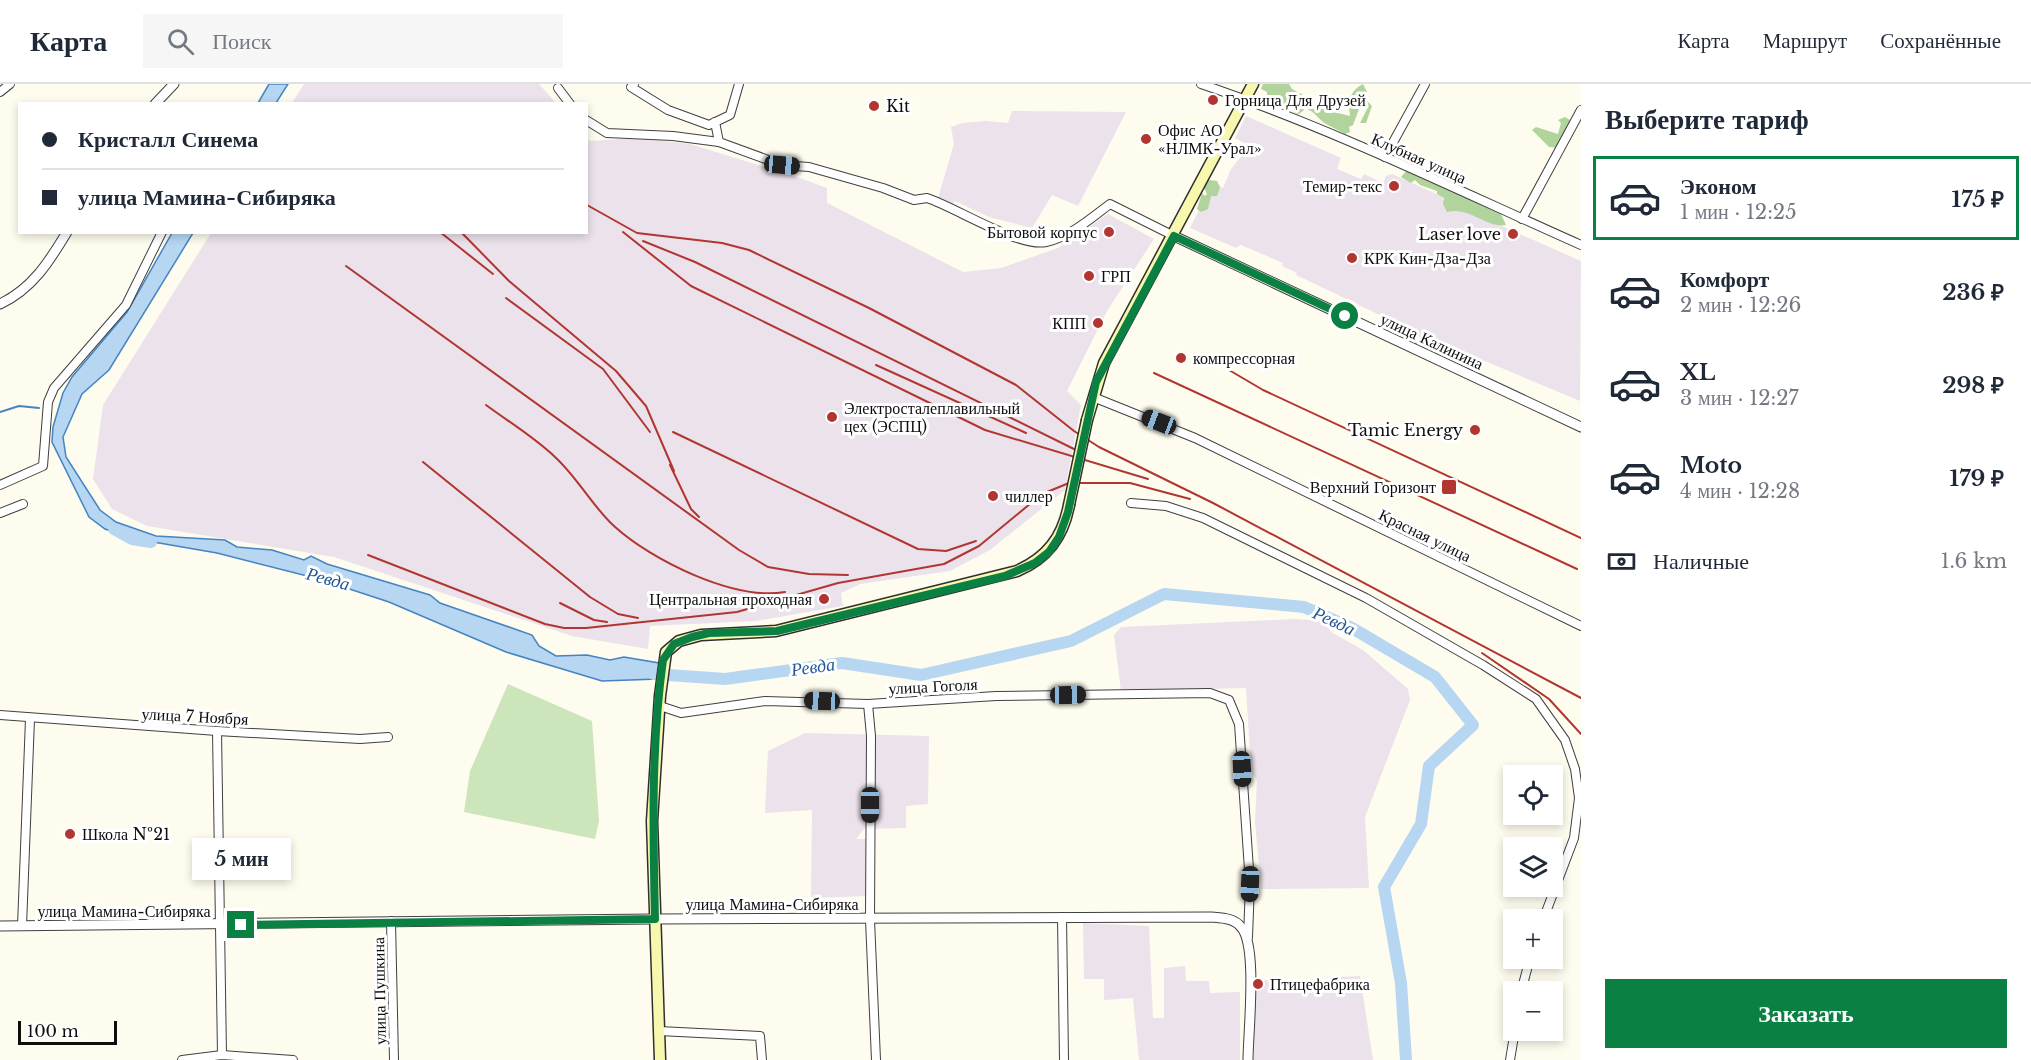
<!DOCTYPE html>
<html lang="ru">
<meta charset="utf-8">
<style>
:root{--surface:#fff;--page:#f6f6f7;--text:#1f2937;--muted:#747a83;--line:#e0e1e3;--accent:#0b8043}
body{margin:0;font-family:"Libre Baskerville",serif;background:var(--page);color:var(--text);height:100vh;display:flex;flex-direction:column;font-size:22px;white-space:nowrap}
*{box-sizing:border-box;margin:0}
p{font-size:20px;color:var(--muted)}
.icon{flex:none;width:33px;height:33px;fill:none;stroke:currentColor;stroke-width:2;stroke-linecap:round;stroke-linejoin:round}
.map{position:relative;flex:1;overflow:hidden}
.sheet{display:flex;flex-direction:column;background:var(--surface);width:450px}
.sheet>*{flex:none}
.banner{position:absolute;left:18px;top:18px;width:570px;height:132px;border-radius:0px;box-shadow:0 3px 9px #0003;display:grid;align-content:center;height:132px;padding:0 24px;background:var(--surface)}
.buttons{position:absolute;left:1503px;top:681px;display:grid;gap:12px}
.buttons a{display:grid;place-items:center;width:60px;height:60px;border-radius:0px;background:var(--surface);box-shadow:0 3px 9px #0003;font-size:30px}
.scale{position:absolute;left:18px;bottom:15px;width:99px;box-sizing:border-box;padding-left:6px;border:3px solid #0d0d0d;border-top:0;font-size:16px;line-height:21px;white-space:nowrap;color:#0d0d0d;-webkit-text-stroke:4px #fff;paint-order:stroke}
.end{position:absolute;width:27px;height:27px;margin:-14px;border:8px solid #0b8043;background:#fff;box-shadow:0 0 0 3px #fff}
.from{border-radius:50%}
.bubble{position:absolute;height:42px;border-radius:0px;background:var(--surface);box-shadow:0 3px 9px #0003;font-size:20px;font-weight:700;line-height:42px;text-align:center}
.car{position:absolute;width:18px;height:36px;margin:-18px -9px;border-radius:8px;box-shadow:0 0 4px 2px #0007;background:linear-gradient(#222 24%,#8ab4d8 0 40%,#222 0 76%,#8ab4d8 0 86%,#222 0)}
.banner b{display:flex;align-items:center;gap:21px;height:57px;font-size:22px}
.banner b+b{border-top:2px solid var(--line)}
.banner i{width:15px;height:15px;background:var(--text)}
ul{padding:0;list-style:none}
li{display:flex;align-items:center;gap:18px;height:84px;margin:0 12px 9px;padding:0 12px;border:3px solid transparent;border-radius:0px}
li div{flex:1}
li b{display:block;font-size:22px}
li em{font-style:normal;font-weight:700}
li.current{border-color:var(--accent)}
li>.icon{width:54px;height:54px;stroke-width:1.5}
h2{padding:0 24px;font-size:27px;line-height:72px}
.pay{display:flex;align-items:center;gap:15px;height:66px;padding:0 24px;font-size:22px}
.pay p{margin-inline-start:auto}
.cta{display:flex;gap:12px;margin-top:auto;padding:12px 24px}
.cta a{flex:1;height:69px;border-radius:0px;background:var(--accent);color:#fff;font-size:24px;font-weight:700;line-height:69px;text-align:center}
header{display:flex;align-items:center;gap:36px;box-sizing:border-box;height:84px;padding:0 30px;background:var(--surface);border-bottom:2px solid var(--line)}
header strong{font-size:28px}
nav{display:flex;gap:33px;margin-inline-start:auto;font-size:21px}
.search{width:420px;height:54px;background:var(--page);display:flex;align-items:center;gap:15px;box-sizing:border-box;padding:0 21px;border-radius:0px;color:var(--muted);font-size:22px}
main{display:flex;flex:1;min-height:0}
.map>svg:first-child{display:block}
.industrial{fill:#ebe2eb}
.green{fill:#cde5ba}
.forest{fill:#b0d49b}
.water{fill:#b7d6f1;stroke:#4484c2;stroke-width:1.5}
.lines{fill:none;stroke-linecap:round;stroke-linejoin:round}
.stream{stroke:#4484c2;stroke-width:2}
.river{stroke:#b7d6f1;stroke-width:12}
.minor-casing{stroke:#404040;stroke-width:10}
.tertiary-casing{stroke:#404040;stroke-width:11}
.secondary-casing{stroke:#2f2f2f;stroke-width:13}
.minor{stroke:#fff;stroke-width:8}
.tertiary{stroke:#fff;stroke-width:9}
.secondary{stroke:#f8f7ae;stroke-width:10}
.rail{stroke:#b13631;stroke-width:2}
.secondary-bridge-casing{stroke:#2f2f2f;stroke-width:13;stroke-linecap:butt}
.secondary-bridge{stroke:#f8f7ae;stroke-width:10}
.route{stroke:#0b8043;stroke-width:8}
.poi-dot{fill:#b13631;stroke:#fff;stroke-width:2}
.labels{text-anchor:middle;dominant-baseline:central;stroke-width:6;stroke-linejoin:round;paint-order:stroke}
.poi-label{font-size:16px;fill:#0d0d0d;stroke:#fff;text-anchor:start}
.street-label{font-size:16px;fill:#0d0d0d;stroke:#fff}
.water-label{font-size:18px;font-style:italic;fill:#215794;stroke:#fff}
</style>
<header>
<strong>Карта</strong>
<div class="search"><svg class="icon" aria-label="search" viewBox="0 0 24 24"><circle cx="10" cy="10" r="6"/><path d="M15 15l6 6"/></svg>Поиск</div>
<nav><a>Карта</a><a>Маршрут</a><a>Сохранённые</a></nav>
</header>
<main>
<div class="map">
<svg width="1581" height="976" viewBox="0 0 1581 976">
<rect width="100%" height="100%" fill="#fefcee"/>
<!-- industrial -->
<g class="industrial">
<path d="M304,0H539L556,19H292Z"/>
<path d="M1012,27L1126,28L1078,122L1052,111L1032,144L989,133L955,117L953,120L938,114L954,60L951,43L962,39L986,37L1008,39Z"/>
<path d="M1246,32L1341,74L1337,85L1361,95L1364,90L1383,99L1386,92L1392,90L1443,113V116L1581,177L1580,317L1485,277L1483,280L1462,271L1458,274L1382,232L1296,191L1297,189L1282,182L1283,179L1241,161L1236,164L1190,144L1212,99L1223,104L1231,85L1244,69L1248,61L1235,54Z"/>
<path d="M587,53L590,57L638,54L690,60L800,94L827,104V119L963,188L1001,184L1058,164L1108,130L1154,155L1107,227L1067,307L1081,321L1065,406L990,466L950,487L860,500L841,509L843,522L756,537L650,542L648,565L572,552L334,473L147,442L112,425L93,395L103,321L211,149L586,148Z"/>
<path d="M1296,535L1324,537L1331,548L1363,566L1408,605L1410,616L1365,733L1369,804L1261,805L1255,738L1257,696L1251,687L1246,604L1121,607L1114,551L1121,543Z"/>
<path d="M805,649L929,652L928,720L906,722V744L864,745L856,755H867V812L811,814L812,726L765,729L768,667Z"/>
<path d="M1083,839L1149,842L1153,934H1164V884L1185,882L1186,897H1209L1210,909L1240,908V976H1139L1133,914L1104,916V895H1084Z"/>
<path d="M1360,892L1373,976H1253L1255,905H1261L1260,896H1337L1339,893Z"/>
</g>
<!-- green -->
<path class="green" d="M508,600L592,637L599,737L595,755L464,728L470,687Z"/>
<!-- forest -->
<g class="forest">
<path d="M1263,0H1289L1292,5L1305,12L1304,18L1323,24L1332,23L1338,29L1350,32C1348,18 1349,7 1363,0L1367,8L1366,16L1372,22L1366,39H1360L1368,23L1361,20L1353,41L1349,43L1350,48L1345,50C1340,47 1327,41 1323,38C1315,31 1313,26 1302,23L1304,26L1299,30L1294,29V19L1290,25L1267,13V8L1261,5Z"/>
<path d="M1565,33L1570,36L1571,43L1560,64L1549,63L1532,46L1536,43L1558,50L1561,39L1558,36Z"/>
<path d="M1408,85L1416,88L1422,95H1429L1500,128L1506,141C1488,145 1469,122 1447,128L1443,120L1444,114L1437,110V107L1420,101L1415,96L1411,99L1401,93Z"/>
<path d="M1209,96L1217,97L1220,103L1217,112H1211L1208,125L1201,128L1197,125L1202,109L1205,112L1207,110L1204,104Z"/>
<path d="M1396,246H1401L1442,270L1439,272L1396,250Z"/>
</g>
<!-- water -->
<g class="water">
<path d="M269,0H288L276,19H258Z"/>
<path d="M172,149H193L109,286L82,310L63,353L66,373L100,426L116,438L156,452L225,456L237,463L272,466L304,476L311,472L327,480L430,511L440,519L532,551L539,562L556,572L587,571L610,576L624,573L659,579L658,595L602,597L506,568L389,518L319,495L217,469L136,455L105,445L89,433L52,358L53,343L63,309L72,293L127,228Z"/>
</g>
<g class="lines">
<!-- stream -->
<path class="stream" d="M0,328L19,322L39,324"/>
<!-- river -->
<g class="river">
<path d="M114,445L132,455L151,458"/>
<path d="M654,590L725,595L842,579L921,591L1071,557L1164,510L1304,523L1352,544L1435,593L1473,641L1429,682L1421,740L1384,803L1401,899L1406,976"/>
</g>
<!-- minor casing -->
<g class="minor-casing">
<g id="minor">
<path d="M634,0L631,3L668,26L709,41L730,31L739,0"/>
<path d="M1201,0C1331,44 1455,105 1581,161"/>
<path d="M558,4L570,20"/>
<path d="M0,8L10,0"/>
<path d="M586,36L607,49L673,52L719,58L782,81L809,83L883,104L914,116L927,114C955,123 1019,164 1046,158C1070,153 1091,134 1110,120L1174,152"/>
<path d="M715,38L719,58"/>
<path d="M1385,73L1425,0"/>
<path d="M1522,135L1581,26"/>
<path d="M1093,313L1195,354L1581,542"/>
<path d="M0,401L43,382L48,318L54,304L126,221L162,148"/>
<path d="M1131,419L1166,422L1203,434L1366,514L1483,581L1536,615L1565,656L1575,685L1579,714L1574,754L1543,836"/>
<path d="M0,429L23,420"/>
<path d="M868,620L871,652L870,836L876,976"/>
<path d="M660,622L681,629L765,617L868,620L996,612L1210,609L1229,616L1239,640L1250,800L1248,853"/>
<path d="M0,631L217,647L360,655L388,653"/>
<path d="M217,647L222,971"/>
<path d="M1062,833L1064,976"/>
<path d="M391,837L394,976"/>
<path d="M22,842L30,635"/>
<path d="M1521,908L1530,874"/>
<path d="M659,947L760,952L762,976"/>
<path d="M182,976L222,971L293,976"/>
<path d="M1510,976L1515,946"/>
</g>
</g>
<!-- tertiary casing -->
<g class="tertiary-casing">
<g id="tertiary">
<path d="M155,20L174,0"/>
<path d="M1174,152L1581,343"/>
<path d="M0,220C32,205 49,178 67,148"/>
<path d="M0,842L655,835L1211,833C1222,834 1234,834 1241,843C1258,861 1248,949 1248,976"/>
</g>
</g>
<!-- secondary casing -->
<g class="secondary-casing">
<g id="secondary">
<path d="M1087,336L1104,279L1253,0"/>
<path d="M660,976L652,737L660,612L666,568L679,557L701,551L776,547L1017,487C1047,474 1063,453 1069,421"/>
</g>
</g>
<!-- minor -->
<use href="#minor" class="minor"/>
<!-- tertiary -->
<use href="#tertiary" class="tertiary"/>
<!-- secondary -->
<use href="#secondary" class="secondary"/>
<!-- rail -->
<g class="rail">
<path d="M587,121L637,149L722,159L749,166L869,224L1016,301L1074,347L1099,363L1213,419L1581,614"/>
<path d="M440,148L493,190"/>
<path d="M461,148L509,197L616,287L646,322L674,387"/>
<path d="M623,148L691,202L985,346L1148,395"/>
<path d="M643,157L695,178L1078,367"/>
<path d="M346,182L739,466L768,483L809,490L848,491"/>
<path d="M506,214L603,285L650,348"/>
<path d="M876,281L1026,349"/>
<path d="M1229,286L1263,306L1581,454"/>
<path d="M1154,289L1577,485"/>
<path d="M486,321C509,338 534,353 555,373C578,394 592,422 614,442C651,476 734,517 785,508"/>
<path d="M673,348L918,465L946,467L976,457"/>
<path d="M423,378L590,513L618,530L638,534"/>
<path d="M670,381L691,425L699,433"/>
<path d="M368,471L545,540L564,544H586L737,528L838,499L944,480L979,462L1042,410L1069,399H1130L1190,415"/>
<path d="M560,519L594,536L607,538"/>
<path d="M1482,569L1549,615L1581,650"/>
</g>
<!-- secondary-bridge casing -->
<g class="secondary-bridge-casing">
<path id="secondary-bridge" d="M1069,421L1087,336"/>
</g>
<!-- secondary-bridge -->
<use href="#secondary-bridge" class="secondary-bridge"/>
</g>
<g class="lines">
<!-- route -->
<path class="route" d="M241,841L655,835C653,749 651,662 663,576L674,560L692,553L709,549L777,547L1005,492L1035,479L1049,468L1059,453L1068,428L1096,298L1174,152L1345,232"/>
</g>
<!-- markers -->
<g class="poi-dot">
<circle cx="1213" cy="16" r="6"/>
<circle cx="874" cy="22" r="6"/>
<circle cx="1146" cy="55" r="6"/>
<circle cx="1394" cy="102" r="6"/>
<circle cx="1109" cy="148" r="6"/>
<circle cx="1513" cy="150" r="6"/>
<circle cx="1352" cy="174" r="6"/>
<circle cx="1089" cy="192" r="6"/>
<circle cx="1098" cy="239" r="6"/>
<circle cx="1181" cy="274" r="6"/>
<circle cx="832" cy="333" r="6"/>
<circle cx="1475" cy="346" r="6"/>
<rect x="1441" y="395" width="16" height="16" rx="3"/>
<circle cx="993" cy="412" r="6"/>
<circle cx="824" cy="515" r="6"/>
<circle cx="70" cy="750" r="6"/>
<circle cx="1258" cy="900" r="6"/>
</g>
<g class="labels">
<!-- poi labels -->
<g class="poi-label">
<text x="1225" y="16">Горница Для Друзей</text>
<text x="886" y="22">Kit</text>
<text x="1158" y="46">Офис АО<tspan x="1158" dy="18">«НЛМК-Урал»</tspan></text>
<text x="1382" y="102" text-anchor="end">Темир-текс</text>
<text x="1097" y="148" text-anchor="end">Бытовой корпус</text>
<text x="1501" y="150" text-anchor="end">Laser love</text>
<text x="1364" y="174">КРК Кин-Дза-Дза</text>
<text x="1101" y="192">ГРП</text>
<text x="1086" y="239" text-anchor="end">КПП</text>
<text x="1193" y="274">компрессорная</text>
<text x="844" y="324">Электросталеплавильный<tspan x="844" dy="18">цех (ЭСПЦ)</tspan></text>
<text x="1463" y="346" text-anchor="end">Tamic Energy</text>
<text x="1436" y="403" text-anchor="end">Верхний Горизонт</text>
<text x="1005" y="412">чиллер</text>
<text x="812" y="515" text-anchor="end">Центральная проходная</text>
<text x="82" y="750">Школа №21</text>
<text x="1270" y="900">Птицефабрика</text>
</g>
<!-- street labels -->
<g class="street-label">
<text transform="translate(1419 74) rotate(24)">Клубная улица</text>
<text transform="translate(1432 257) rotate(25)">улица Калинина</text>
<text transform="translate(1425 451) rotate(26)">Красная улица</text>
<text transform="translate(933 602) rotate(-3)">улица Гоголя</text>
<text transform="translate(195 632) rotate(3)">улица 7 Ноября</text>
<text x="772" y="820">улица Мамина-Сибиряка</text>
<text x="124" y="827">улица Мамина-Сибиряка</text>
<text transform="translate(379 907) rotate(-91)">улица Пушкина</text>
</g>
<!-- water labels -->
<g class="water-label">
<text transform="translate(328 495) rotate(15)">Ревда</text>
<text transform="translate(1334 537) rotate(25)">Ревда</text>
<text transform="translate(813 583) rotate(-8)">Ревда</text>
</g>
</g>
</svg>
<div class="buttons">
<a><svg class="icon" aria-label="locate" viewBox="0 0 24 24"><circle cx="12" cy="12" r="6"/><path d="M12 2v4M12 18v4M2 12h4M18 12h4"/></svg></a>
<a><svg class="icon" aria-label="layers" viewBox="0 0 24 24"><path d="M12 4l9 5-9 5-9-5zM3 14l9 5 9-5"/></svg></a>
<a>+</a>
<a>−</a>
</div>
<div class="scale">100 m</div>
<i class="end from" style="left:1345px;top:232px"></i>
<i class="end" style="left:241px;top:841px"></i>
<div class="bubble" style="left:192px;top:754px;width:99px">5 мин</div>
<i class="car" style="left:782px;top:81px;rotate:95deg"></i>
<i class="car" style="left:1159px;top:338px;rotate:291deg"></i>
<i class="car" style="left:1068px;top:611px;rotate:89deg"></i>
<i class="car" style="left:822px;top:617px;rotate:272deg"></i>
<i class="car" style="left:1242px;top:685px;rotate:177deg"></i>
<i class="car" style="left:870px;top:721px;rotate:180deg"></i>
<i class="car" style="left:1250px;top:800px;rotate:182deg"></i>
<div class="banner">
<b><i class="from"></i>Кристалл Синема</b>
<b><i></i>улица Мамина-Сибиряка</b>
</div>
</div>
<section class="sheet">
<h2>Выберите тариф</h2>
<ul>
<li class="current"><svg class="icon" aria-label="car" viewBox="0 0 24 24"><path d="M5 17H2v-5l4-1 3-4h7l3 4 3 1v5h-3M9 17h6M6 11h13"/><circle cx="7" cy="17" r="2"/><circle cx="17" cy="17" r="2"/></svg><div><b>Эконом</b><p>1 мин · 12:25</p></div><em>175 ₽</em></li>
<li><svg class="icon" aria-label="car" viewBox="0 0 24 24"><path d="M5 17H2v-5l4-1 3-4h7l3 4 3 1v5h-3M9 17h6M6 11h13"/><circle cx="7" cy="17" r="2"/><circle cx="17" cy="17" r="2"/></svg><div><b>Комфорт</b><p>2 мин · 12:26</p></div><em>236 ₽</em></li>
<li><svg class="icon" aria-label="car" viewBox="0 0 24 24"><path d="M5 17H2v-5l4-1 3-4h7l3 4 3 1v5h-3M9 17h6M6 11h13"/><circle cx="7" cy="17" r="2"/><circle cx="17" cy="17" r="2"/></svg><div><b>XL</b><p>3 мин · 12:27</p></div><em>298 ₽</em></li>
<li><svg class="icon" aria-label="car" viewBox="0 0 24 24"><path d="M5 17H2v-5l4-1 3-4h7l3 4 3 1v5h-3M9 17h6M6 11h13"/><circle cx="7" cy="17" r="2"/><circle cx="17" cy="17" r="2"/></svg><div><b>Moto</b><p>4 мин · 12:28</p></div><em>179 ₽</em></li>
</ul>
<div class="pay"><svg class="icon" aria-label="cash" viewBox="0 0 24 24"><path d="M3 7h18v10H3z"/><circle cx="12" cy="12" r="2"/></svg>Наличные<p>1.6 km</p></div>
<div class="cta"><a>Заказать</a></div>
</section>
</main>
